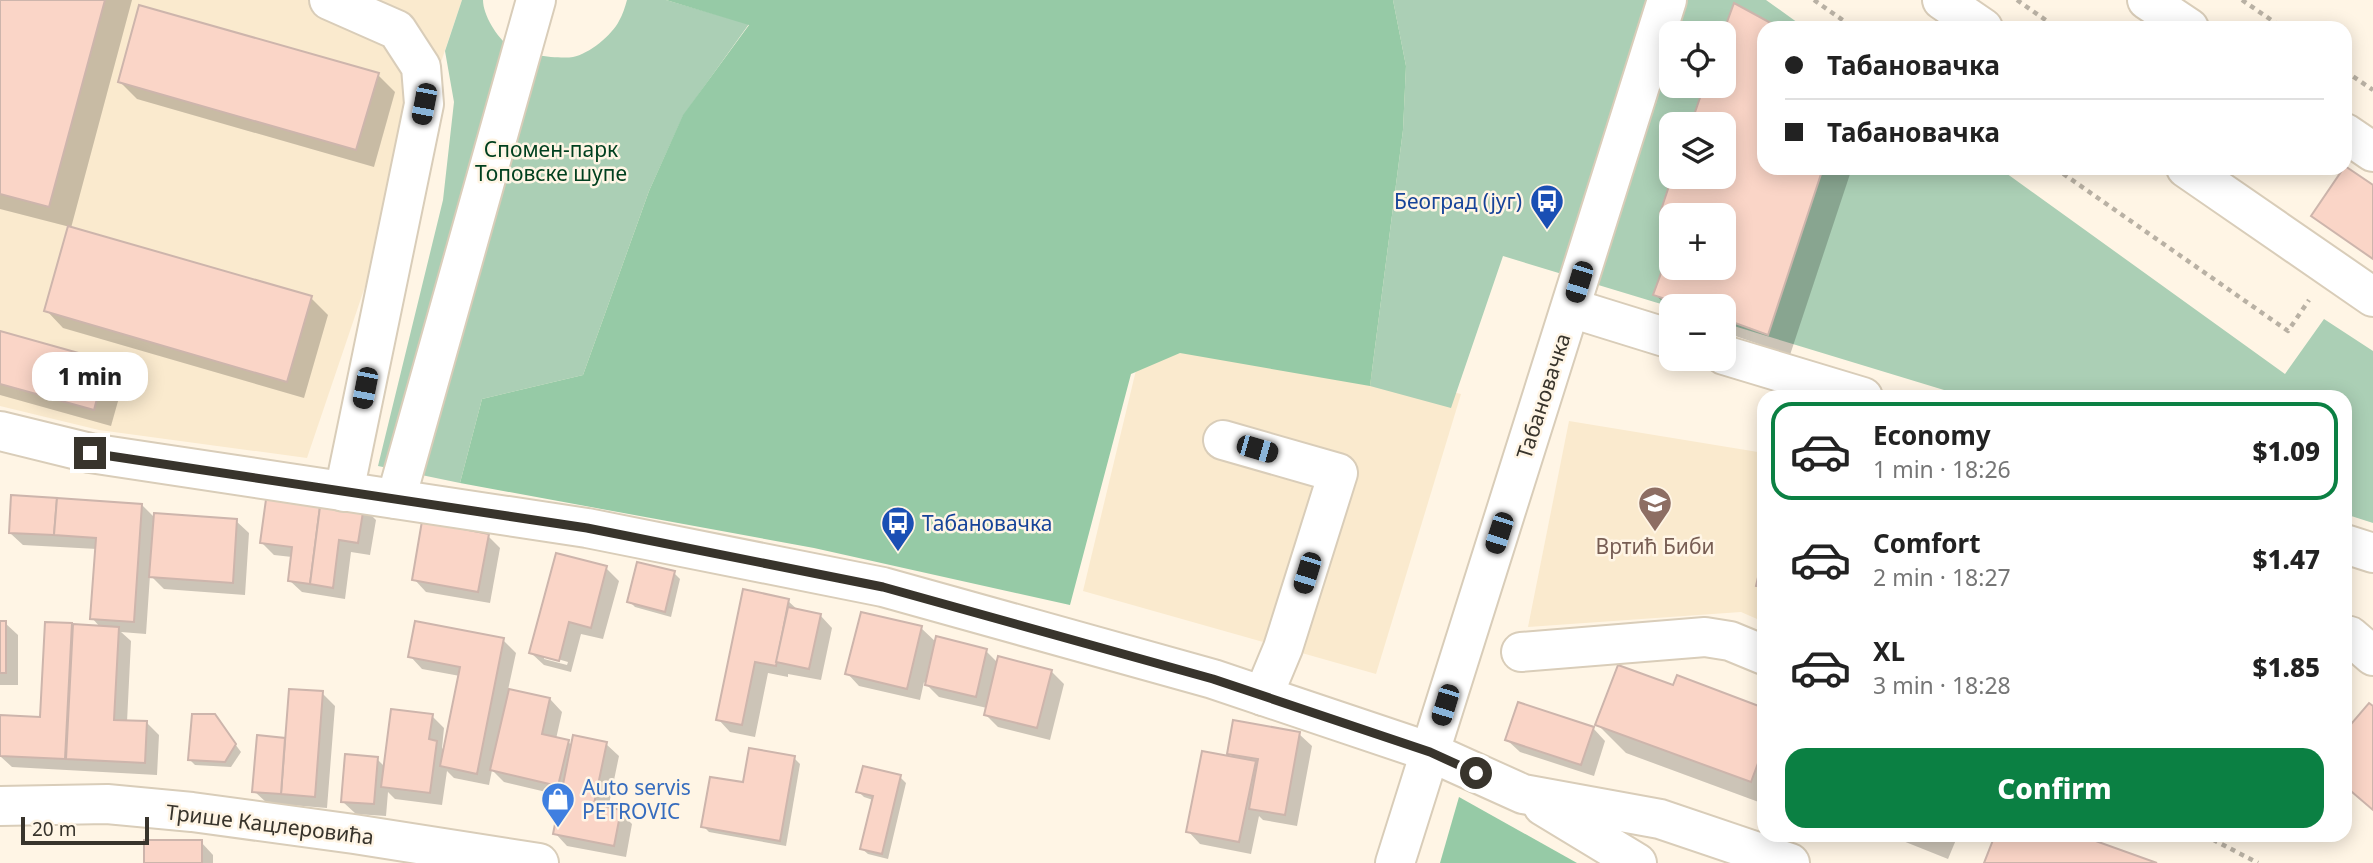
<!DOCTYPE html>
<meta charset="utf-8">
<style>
:root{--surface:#fff;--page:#f2f2f2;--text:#222;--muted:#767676;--line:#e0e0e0;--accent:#0b8043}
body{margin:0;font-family:"Noto Sans",sans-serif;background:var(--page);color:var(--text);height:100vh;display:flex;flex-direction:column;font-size:26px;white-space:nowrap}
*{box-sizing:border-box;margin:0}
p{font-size:23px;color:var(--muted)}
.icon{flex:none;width:38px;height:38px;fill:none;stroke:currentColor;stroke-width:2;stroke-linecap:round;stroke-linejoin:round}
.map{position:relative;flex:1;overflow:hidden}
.drawer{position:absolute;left:1757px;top:390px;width:595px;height:452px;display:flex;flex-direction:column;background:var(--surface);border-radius:21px;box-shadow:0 4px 18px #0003}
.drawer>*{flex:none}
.banner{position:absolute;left:1757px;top:21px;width:595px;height:154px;border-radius:21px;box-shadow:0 4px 18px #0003;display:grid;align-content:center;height:154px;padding:0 28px;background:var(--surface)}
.buttons{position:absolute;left:1659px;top:21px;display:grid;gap:14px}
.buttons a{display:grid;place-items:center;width:77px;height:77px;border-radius:14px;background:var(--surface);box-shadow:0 4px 18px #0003;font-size:35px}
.scale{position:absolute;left:21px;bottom:18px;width:128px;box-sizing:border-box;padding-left:7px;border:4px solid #38342c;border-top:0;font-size:19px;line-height:24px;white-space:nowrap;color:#38342c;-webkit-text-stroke:5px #fff5e5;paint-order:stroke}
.end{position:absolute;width:32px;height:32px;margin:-16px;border:9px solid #38342c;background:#fff;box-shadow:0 0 0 4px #fff}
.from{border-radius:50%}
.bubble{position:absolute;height:49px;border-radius:21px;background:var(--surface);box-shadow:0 4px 18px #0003;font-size:23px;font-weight:800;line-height:49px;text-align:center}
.car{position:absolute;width:21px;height:42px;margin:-21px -10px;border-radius:9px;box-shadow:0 0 5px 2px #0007;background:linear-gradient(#222 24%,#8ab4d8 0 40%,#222 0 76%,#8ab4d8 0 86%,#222 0)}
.banner b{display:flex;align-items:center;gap:24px;height:66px;font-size:26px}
.banner b+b{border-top:2px solid var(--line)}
.banner i{width:18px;height:18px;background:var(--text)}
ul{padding:12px 0 0;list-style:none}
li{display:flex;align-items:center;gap:21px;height:98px;margin:0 14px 10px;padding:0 14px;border:4px solid transparent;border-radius:21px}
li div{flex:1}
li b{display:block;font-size:26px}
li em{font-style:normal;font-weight:800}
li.active{border-color:var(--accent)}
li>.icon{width:63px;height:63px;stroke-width:1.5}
.primary-button{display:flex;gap:14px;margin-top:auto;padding:14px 28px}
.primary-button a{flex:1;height:80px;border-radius:21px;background:var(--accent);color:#fff;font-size:28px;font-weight:800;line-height:80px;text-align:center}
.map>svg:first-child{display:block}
.built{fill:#faeace}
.green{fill:#abcfb5;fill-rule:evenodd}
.forest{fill:#96caa6}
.shadow{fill:#0003;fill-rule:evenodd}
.building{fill:#fad5c7;stroke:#cdb5ac;stroke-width:2}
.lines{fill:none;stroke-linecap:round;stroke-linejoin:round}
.minor-casing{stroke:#d9cdb9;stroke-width:42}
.path{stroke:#b9b1a4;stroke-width:4.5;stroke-dasharray:5 5;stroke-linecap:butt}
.minor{stroke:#fff;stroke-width:38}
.route{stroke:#38342c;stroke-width:9}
.labels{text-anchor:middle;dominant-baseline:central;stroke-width:5;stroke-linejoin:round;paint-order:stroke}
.park-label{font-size:21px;fill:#00401f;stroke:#fff5e5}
.transit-label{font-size:21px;fill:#164399;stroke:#fff5e5;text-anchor:end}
.street-label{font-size:21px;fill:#38342c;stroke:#fff5e5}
.education-label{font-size:21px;fill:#785e54;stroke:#fff5e5}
.shop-label{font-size:21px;fill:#366cbe;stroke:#fff5e5;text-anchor:start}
</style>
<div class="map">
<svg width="2373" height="863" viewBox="0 0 2373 863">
<rect width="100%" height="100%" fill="#fff5e5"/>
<!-- built -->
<g class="built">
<path d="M0,0H462L307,458L99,430L0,406Z"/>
<path d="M1186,327L1461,394L1376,674L1083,591L1143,341Z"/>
<path d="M1569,421L1764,453V622L1741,612L1528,627Z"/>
</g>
<!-- green -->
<g class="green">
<path d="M462,0H483C483,16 499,41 513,49C525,55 560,59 573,57C589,54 612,35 619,21C623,14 625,7 627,0H666L749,24L683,116L649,191L583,375L482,399L460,483L378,466L443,200L454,102L445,51Z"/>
<path d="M1393,0H1766L1805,28H1764V168H1999L2285,374L2324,319L2373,351V523L2345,514V397H1967L1724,323V306L1671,307L1503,256L1451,408L1370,386L1403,130L1406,66ZM1671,33H1724V86H1671ZM1671,124H1724V177H1671ZM1671,215H1724V268H1671Z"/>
</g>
<!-- forest -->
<g class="forest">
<path d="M666,0H1393L1406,66L1403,130L1370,386L1180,353L1131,374L1070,605L814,548L460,483L482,399L583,375L649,191L683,115L749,25Z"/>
<path d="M1459,797L1577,863H1440Z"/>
</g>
<!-- shadow -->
<g class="shadow">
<path d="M0,0H132L71,228L311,298L328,315L304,398L63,328L46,310L70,227L0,209Z"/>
<path d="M1735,5L1776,28H1764V168H1852L1790,355L1724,332V306H1671V311L1655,294L1671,251V268H1724V215H1671V222L1662,212L1674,177H1724V124H1693L1706,86H1724V36Z"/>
<path d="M378,75L395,92L374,167L137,99L120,82Z"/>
<path d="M0,333L106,363L124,380L111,426L0,395Z"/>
<path d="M142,505L156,519L236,521L249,533L245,595L164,589L150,575L146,634L121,632L131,641L127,722L147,723L159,735L157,775L12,767L0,756V741L42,719L46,623L101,628L92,618L97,549L23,545L10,533Z"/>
<path d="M363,507L376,520L370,555L351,552L345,599L302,592L289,580L292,557L274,555L262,543Z"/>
<path d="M488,536L500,548L490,603L426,592L414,579Z"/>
<path d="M606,568L619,581L603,639L581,634L571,672L544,665L531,653ZM544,655L568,662L567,665L544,659Z"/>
<path d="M674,573L680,579L671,617L635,607L629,601Z"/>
<path d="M788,601L799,611L820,615L832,628L821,680L788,674V677L768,673L755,737L730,732L718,719Z"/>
<path d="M0,623H5L18,635V685H0Z"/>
<path d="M921,628L937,643L986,651L998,663L1051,671L1064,684L1050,740L998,727L986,715L987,708L939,697L924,682L920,700L859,686L847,673Z"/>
<path d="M503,640L516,653L508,690L550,699L562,712L556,739L568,742L573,746L606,744L619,756L608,809L620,812L632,824L626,857L567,846L555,833L563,796L504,782L492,770L489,785L454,778L447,771L442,805L395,799L388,792L386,816L356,814L343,802L377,759L385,767L432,716L444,728L442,748L445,751L460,676L422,669L410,656Z"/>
<path d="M1674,687L1764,710V804L1626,753L1597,724Z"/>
<path d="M322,693L335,706L327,808L267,803L254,791L258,737L287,740Z"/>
<path d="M214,716L241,752L231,767L195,765L189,759Z"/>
<path d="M1593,728L1605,741L1594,776L1520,752L1507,740Z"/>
<path d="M1299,734L1312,746L1297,826L1263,820L1259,816L1251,854L1200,844L1188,831L1235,759L1229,753Z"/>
<path d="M794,758L800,764L786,846L709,832L703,826L744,784Z"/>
<path d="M900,777L906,783L888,859L868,854L861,848L873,800L864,797L858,791Z"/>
<path d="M1888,835H1958L1948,859Z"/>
<path d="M201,842L213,855V863H146Z"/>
</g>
<!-- building -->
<g class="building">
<path d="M0,0H105L49,207L0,194Z"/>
<path d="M1734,3L1780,28H1764V168H1823L1768,335L1724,319V306H1686L1653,295L1671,246V268H1724V215H1671V219L1660,213L1672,177H1724V124H1691L1704,86H1724L1723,33Z"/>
<path d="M139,5L379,73L356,150L118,82Z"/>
<path d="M2345,166L2373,185V259L2311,216Z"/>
<path d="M68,226L312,296L287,382L44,311Z"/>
<path d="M0,331L107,361L94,410L0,384Z"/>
<path d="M267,492L321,499L310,584L288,581L292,547L260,543Z"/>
<path d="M11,495L57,498L54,535L9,533Z"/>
<path d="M57,498L142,504L134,622L90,619L96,538L54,535Z"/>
<path d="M321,499L364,506L358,543L339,540L333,588L310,584Z"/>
<path d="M154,513L237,519L233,583L149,577Z"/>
<path d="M422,521L489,534L478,592L412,580Z"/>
<path d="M1764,551V587L1756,586Z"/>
<path d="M556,553L607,566L591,628L569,622L559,661L529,653Z"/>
<path d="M637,562L675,571L665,612L627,602Z"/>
<path d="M743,589L789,599L776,666L755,662L742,725L716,720Z"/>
<path d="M788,607L821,614L809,669L776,662Z"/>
<path d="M861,612L922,626L907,689L845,674Z"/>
<rect x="0" y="621" width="6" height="52"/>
<path d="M415,621L504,638L477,774L440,766L460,667L408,657Z"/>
<path d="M45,622L72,623L65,759L0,756V715L40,717Z"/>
<path d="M73,624L119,627L114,720L147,721L145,763L66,759Z"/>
<path d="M936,636L987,649L976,697L925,685Z"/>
<path d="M998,656L1052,670L1037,728L984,715Z"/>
<path d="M1618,665L1673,685L1677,675L1764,708V747L1751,782L1595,725Z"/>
<path d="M289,689L323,691L315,797L281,794Z"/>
<path d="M509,689L550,698L542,734L569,740L558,786L490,770Z"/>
<path d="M1518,702L1594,727L1581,765L1505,740Z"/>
<path d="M2369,703L2373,706V810L2345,786V731Z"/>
<path d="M391,709L433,714L429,739L437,741L430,793L381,787Z"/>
<path d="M192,714H215L236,744L225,762L188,760Z"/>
<path d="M1233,720L1300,732L1285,815L1249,809L1258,759L1227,754Z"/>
<path d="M257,735L285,738L281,794L252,792Z"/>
<path d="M573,735L607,742L594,804L621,810L614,846L553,834Z"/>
<path d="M749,748L795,756L780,841L701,827L710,777L743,782Z"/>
<path d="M1202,751L1256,761L1239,842L1186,832Z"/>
<path d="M345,754L378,757L374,804L341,802Z"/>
<path d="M863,766L901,775L882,854L860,849L873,796L856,792Z"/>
<path d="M1995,835H2079L2157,863H1984Z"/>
<rect x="144" y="840" width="58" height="23"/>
</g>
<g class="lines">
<!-- minor casing -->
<g class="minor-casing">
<g id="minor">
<path d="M329,0L397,30L421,67L424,104L344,492"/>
<path d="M1942,0L1983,28"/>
<path d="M2147,0L2189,28"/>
<path d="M2345,133L2373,152"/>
<path d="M2186,168L2373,297"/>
<path d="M1571,308L1671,339"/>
<path d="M1724,355L1863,397"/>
<path d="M0,431L90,453L587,528L883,587L1213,679L1430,752L1523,794L1660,819L1790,863"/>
<path d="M1223,440L1338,473L1283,648L1263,696"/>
<path d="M396,499L536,0"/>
<path d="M2345,544L2373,553"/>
<path d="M2345,635L2350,636L2373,656"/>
<path d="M1521,652L1705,637L1730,641L1764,655"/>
<path d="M0,806L107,804L192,812L354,834L539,863"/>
<path d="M1543,806L1637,863"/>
<path d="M1395,863L1667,0"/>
</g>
</g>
<!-- path -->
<g class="path">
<path d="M1814,0L1854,28"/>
<path d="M2017,0L2057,28"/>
<path d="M2242,0L2283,28"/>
<path d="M2345,71L2373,90"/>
<path d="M2055,168L2288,331L2309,300"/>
<path d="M2204,835L2258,863"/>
</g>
<!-- minor -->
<use href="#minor" class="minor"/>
</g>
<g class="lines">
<!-- route -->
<path class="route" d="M90,453L587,528L883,587L1213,679L1430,752L1476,773"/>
</g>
<!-- icons -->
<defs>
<g id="bus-pin" transform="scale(1.75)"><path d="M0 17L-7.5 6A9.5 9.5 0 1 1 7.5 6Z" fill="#1a4fb4" stroke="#fff5e5"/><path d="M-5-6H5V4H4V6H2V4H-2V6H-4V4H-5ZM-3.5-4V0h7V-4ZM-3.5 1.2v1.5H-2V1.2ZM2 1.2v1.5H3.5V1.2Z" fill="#fff"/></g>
<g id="school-pin" transform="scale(1.75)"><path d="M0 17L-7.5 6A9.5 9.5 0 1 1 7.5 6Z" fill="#8d6e63" stroke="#fff5e5"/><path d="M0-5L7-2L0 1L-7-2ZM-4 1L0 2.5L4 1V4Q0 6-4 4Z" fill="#fff"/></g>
<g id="shop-pin" transform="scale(1.75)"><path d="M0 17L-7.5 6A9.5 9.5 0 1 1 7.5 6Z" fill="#3f7fe0" stroke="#fff5e5"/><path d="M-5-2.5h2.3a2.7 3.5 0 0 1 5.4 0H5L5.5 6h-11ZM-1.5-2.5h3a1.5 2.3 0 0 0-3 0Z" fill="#fff"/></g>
</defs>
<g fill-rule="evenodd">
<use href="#bus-pin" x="1547" y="201"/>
<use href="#school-pin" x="1655" y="503"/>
<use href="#bus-pin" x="898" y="523"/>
<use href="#shop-pin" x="558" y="799"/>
</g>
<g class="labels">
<!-- park labels -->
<g class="park-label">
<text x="551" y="149">Спомен-парк<tspan x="551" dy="24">Топовске шупе</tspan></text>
</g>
<!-- transit labels -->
<g class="transit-label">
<text x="1522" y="201">Београд (југ)</text>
<text x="922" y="523" text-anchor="start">Табановачка</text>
</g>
<!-- street labels -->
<g class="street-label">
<text transform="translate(1543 396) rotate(-72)">Табановачка</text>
<text transform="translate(270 824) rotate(7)">Трише Кацлеровића</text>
</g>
<!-- education labels -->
<g class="education-label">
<text x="1655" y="546">Вртић Биби</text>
</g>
<!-- shop labels -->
<g class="shop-label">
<text x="582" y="787">Auto servis<tspan x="582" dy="24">PETROVIC</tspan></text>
</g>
</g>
</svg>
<div class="buttons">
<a><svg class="icon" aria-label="locate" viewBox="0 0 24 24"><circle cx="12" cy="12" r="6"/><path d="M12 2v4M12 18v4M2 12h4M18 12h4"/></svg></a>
<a><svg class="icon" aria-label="layers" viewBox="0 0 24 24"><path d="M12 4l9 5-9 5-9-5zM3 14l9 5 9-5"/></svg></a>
<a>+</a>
<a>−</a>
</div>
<div class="scale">20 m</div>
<i class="end from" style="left:1476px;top:773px"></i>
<i class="end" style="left:90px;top:453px"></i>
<div class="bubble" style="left:32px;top:352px;width:116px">1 min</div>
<i class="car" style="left:424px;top:104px;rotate:191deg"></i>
<i class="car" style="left:1579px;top:282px;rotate:197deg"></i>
<i class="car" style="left:365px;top:388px;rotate:191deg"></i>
<i class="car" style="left:1257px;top:449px;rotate:106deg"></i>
<i class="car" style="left:1499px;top:533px;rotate:198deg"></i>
<i class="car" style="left:1307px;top:573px;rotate:197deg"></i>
<i class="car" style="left:1445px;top:705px;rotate:197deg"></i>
<div class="banner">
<b><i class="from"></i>Табановачка</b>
<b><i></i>Табановачка</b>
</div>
<section class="drawer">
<ul>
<li class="active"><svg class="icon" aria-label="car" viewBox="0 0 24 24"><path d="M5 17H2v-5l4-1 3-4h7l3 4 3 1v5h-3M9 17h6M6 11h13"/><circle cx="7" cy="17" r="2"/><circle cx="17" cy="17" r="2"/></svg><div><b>Economy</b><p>1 min · 18:26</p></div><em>$1.09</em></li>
<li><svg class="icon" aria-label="car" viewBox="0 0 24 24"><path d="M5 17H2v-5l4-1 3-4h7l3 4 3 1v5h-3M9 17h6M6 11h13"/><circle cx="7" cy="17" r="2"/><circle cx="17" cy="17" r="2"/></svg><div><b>Comfort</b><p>2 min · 18:27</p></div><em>$1.47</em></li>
<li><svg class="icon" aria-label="car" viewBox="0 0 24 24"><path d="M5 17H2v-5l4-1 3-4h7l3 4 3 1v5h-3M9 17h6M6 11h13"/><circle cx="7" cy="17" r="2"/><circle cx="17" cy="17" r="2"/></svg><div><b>XL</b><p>3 min · 18:28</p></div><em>$1.85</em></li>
</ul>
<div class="primary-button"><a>Confirm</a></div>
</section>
</div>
